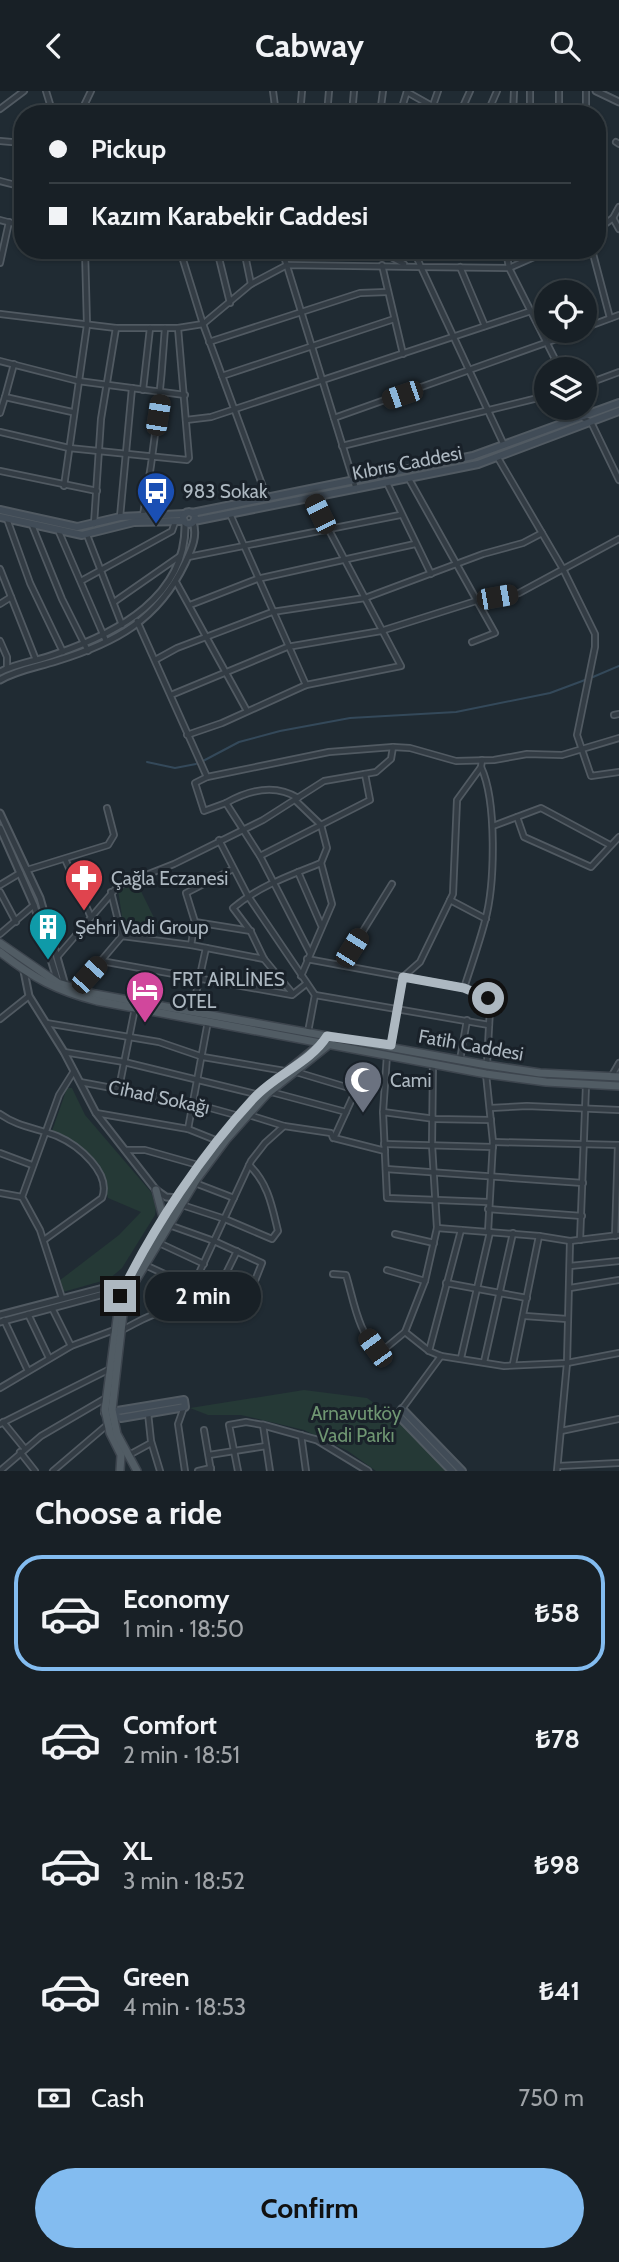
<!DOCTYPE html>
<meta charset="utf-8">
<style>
:root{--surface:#182026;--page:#252d32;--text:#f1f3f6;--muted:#9fa3a7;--line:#363e43;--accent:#83bcf0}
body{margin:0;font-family:Cabin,sans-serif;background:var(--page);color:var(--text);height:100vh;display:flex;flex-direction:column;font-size:26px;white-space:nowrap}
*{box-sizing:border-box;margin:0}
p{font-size:23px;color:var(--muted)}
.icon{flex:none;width:38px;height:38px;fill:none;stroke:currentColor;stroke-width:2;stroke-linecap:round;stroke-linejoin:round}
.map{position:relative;height:1380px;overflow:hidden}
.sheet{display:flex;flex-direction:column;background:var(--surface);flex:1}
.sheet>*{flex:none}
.hud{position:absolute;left:14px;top:14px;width:592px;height:154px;border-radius:28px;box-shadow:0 2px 5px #0004,0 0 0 2px var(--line);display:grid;align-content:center;height:154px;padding:0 35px;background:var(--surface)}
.buttons{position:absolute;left:534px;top:189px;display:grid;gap:14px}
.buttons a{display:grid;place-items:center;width:63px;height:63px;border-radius:50%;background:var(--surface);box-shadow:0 2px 5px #0004,0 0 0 2px var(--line);font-size:35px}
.end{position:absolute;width:32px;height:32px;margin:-16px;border:9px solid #adb8c1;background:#111;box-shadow:0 0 0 4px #111}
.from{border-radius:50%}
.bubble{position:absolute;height:49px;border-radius:24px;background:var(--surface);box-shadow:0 2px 5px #0004,0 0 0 2px var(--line);font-size:23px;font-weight:800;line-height:49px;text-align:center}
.car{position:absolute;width:21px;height:42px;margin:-21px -10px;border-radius:9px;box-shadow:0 0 5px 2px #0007;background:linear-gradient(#222 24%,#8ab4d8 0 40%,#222 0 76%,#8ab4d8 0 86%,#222 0)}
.hud b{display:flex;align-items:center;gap:24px;height:66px;font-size:26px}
.hud b+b{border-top:2px solid var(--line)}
.hud i{width:18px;height:18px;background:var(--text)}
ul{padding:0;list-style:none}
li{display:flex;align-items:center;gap:21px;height:116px;margin:0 14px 10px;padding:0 21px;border:4px solid transparent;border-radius:28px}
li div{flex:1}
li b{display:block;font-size:26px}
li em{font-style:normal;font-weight:800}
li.on{border-color:var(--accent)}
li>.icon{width:63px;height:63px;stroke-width:1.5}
h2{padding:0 35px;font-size:32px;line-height:84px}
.pay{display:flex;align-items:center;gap:18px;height:77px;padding:0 35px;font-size:26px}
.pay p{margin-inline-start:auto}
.action{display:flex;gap:14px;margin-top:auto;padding:14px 35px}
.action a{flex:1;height:80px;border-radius:42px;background:var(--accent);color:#111;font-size:28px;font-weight:800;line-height:80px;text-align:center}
header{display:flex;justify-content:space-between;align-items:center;height:91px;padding:0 35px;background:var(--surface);font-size:32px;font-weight:800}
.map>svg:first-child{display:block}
.green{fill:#253936}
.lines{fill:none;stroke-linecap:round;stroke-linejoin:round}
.stream{stroke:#34495a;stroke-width:2}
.minor-casing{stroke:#515a62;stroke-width:8}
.tertiary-casing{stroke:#515a62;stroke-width:9}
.secondary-casing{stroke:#515a62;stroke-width:10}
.primary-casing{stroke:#3d454e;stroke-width:10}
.minor{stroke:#333c44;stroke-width:4.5}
.tertiary{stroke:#333c44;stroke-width:5}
.secondary{stroke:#414c57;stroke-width:6}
.primary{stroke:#515c64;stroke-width:7}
.route{stroke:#adb8c1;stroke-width:9}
.labels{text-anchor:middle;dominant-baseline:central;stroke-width:6;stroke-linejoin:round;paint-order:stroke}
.street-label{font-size:19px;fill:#adb8c1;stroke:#192129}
.poi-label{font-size:19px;fill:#adb8c1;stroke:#192129;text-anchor:start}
.park-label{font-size:19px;fill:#6f9672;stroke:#192129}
</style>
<header><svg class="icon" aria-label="back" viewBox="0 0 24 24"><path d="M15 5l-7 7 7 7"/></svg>Cabway<svg class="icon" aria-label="search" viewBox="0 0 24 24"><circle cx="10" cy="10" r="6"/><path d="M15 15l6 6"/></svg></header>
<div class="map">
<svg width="619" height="1380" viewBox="0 0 619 1380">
<rect width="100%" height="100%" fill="#202b33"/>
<!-- green -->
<g class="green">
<path d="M136,790L160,839L153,842L155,847L128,843L124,838L118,799Z"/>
<path d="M67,997H72L85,1024L151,1101L156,1116L155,1124L122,1177L109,1188L63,1201L59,1190L119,1144L141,1121L108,1107L99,1073L64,1046L52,1040Z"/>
<path d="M304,1299L367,1307L394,1326L447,1380H376L348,1360L304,1339L241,1324H208L190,1317Z"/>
</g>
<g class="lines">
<!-- stream -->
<g class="stream">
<path d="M593,586L619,575"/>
<path d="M203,670L239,651L280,640L350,627L456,621L550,602L585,589"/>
<path d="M147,671L175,677L196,673"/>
</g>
<!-- minor casing -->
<g class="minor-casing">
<g id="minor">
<path d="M46,0L53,23"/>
<path d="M273,0L276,23"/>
<path d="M559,0V23"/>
<path d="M407,1L432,15L473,23"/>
<path d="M0,18L24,0"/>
<path d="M461,20L470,0"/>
<path d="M80,23L91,0"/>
<path d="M300,23L302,0"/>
<path d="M327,23L329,0"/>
<path d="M352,23L354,0"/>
<path d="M380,23L383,0"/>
<path d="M400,23L407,0"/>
<path d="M430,23L438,0"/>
<path d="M487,23L497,0"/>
<path d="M513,23L514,0"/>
<path d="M530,23V0"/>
<path d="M586,23V0"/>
<path d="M0,50L23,52"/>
<path d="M616,51L619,53"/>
<path d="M0,90L23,96"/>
<path d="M613,127L619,116"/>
<path d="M0,129L23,135"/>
<path d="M597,139L613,127L619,138"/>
<path d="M180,159L203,233L267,407"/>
<path d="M217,159L230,212"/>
<path d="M244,159L251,193"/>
<path d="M282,159L356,398"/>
<path d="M378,159L404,173"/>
<path d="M420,159L417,167L421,176L509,177L550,159"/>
<path d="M506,159L509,177L560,278"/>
<path d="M592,159L610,227"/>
<path d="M0,172L9,131"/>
<path d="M382,174L403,263"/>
<path d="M460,176L485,235"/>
<path d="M0,223L116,237H165"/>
<path d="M178,237L203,233L251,193L287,174L421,176L504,354"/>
<path d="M584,237L619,224"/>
<path d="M209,251L360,202L387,201"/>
<path d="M0,270L78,290L185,304"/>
<path d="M14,273L5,306L72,321"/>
<path d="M222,285L394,228"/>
<path d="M584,294L619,281"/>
<path d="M143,299L150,237"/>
<path d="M577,317L581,326L591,331L619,389"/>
<path d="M0,322L5,306"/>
<path d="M334,327L579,240"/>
<path d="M186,329L211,326L531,220"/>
<path d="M0,341L69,357L187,369L189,367L178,237H165C161,300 154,362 143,424"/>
<path d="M342,355L546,305"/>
<path d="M498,367L563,478L595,543V556L577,644L591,685L619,681"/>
<path d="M0,380L97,400"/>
<path d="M409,388L495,542L472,551"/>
<path d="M387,392L431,483"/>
<path d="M64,395L87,234L85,159"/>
<path d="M230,423L306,594"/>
<path d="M120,426L132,297"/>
<path d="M7,428L30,492L63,561"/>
<path d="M94,433L101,328L116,237"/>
<path d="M32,434L62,508L88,560"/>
<path d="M59,441L106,550"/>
<path d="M87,444L122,534"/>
<path d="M188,466L400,424"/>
<path d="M0,478L36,569"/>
<path d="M81,490L172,440L175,431"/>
<path d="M176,491L247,620"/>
<path d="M114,511L180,465"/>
<path d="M0,513L11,506"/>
<path d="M190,514L257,488L415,453"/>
<path d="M137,530L207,686L195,692L204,720L226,712L260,765L310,862"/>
<path d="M0,550L7,566V577"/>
<path d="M157,568L177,557L272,521L365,507L483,463L523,452L542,442"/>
<path d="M171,604L287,556L381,540L476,510L519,502L619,448"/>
<path d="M614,624L619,623"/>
<path d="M187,644L222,632L306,594L401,575L312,407"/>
<path d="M207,686L329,661L393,656"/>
<path d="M296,710L321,734L327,757L321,772L332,813L301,885"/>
<path d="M226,712C249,699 274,692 298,707"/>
<path d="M517,726L524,746L591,776L619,746"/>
<path d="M493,735L541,717L610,754"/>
<path d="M219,749L248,805L315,904L308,941"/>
<path d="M260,765L370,709L365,683"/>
<path d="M65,768L90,824"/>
<path d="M27,779L108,754L114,744L107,717"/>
<path d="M298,781L321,834"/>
<path d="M0,794L20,782"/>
<path d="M0,801L16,831"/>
<path d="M111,801L122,845"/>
<path d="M450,809L486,828"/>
<path d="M195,831L251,840"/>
<path d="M0,843L34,814"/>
<path d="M191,854L195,831L186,802L233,778"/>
<path d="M58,865L118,795L174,773L263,729L324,690L376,681L391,668L393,656L410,657L456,670L494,669L527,663L562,664L619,647"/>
<path d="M307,868L464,897L484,904L490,918L487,973"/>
<path d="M101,870L292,904L306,893"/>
<path d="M342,874L392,793"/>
<path d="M78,897L122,845L191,854L264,868"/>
<path d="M464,897C471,875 479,853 485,830C495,794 497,710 481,676"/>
<path d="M293,903L264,868L251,841L233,817C259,795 291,784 321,772"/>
<path d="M315,904L489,934"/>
<path d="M192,921L206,857"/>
<path d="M0,928L29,905"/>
<path d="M46,932L159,951L203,966L285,980"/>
<path d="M391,954L403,886L420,871L453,803L457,709L481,676L482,669"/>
<path d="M64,961L124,971L256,1003"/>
<path d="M387,964L383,1021L387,1107L488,1111"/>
<path d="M460,969L467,929"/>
<path d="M433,972L432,1054L437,1137L425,1190L405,1241L429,1260L441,1265L504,1275L567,1272L619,1262"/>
<path d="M296,981L356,999L334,1047L385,1060"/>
<path d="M486,983L493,1051L488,1141"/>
<path d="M611,986L619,972"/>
<path d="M80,991L192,1012L239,1025"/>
<path d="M119,997L135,917"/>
<path d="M271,1001L346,1021"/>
<path d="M490,1017L527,1015L619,1019"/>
<path d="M383,1021L435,1028L491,1029"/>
<path d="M96,1022L188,1038L218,1050"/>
<path d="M0,1023C18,1036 37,1037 57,1045C78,1054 112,1082 102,1107L44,1149"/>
<path d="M284,1035L331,1042L333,1047"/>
<path d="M188,1038L208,930"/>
<path d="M493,1051L619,1054"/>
<path d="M384,1053L493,1056"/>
<path d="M125,1059H145L198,1074"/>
<path d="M0,1062L32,1074"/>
<path d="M386,1078L583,1092"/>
<path d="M195,1092L234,1107"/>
<path d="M0,1102L22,1106"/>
<path d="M182,1114L225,1128L272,1148L278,1140C272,1115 268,1092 249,1074"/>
<path d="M488,1118L582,1125"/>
<path d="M437,1137L539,1145L570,1150L619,1144"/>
<path d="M395,1143L434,1152"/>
<path d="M615,1145L618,1054"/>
<path d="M580,1149L586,994"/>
<path d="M159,1152L204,1173"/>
<path d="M145,1174L193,1196"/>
<path d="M570,1175L619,1170"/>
<path d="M387,1179L425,1190"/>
<path d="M333,1183L346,1184C353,1206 359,1250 382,1260L405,1241"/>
<path d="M446,1192L527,1207"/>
<path d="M570,1197L619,1189"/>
<path d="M62,1207L40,1139L22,1106L59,1004L74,980"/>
<path d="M52,1217L71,1255"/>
<path d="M181,1221L251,1070L265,1052L284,1035L249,1024"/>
<path d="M156,1222L171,1185"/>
<path d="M28,1223L49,1267"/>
<path d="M205,1225L237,1160"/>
<path d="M525,1225L567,1228"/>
<path d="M4,1229L28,1280"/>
<path d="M122,1239C135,1233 149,1223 163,1221C186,1217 210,1229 234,1227L245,1215L262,1172L214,1150L169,1134"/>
<path d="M429,1260L461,1139"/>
<path d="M461,1267L490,1141"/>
<path d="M484,1271L513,1142"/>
<path d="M513,1273L539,1145"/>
<path d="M0,1297L71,1255L114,1239"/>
<path d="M184,1316L178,1333L185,1380"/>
<path d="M402,1318L441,1265"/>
<path d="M148,1322L151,1350L160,1380"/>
<path d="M3,1331L25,1358"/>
<path d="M0,1333L110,1278"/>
<path d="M204,1339L211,1380"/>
<path d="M561,1340L619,1328"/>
<path d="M301,1344L306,1380"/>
<path d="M20,1361L35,1380"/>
<path d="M129,1364L151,1352"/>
<path d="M209,1364L266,1355"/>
<path d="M558,1375L619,1372"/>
<path d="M0,1380L41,1345L106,1307"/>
<path d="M53,1380L107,1334"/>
<path d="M198,1380L211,1377"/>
<path d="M238,1380L229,1334L246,1331L263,1334L270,1380"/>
<path d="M557,1380L567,1272L570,1150"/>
</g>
</g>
<!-- tertiary casing -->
<g class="tertiary-casing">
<g id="tertiary">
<path d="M596,0L619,11"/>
<path d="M0,581C17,572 38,570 56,563C117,542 187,506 185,432"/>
<path d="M0,589C17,579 37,576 56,570C115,552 158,529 185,472C191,459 198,446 193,431"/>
<path d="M0,722L40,807L65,894"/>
<path d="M0,737L34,814L58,891"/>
<path d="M24,880L29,905L64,961L96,1022L156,1099L166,1106L178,1107"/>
<path d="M0,1224L111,1195L126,1200"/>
<path d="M0,1231L104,1203L123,1204"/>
<path d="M263,1334L317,1349L368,1380"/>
</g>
</g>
<!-- secondary casing -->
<g class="secondary-casing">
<g id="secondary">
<path d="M0,419L77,436L120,426L185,423"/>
<circle cx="189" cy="427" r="6"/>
<path d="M192,422L473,365L619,312"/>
<path d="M0,426L82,444L134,431L184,430"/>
<path d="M194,430L478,373L619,320"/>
<path d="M184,1309L185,1316L121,1327L105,1322Z"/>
<path d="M452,1380L398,1324L402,1318L462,1380"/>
</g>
</g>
<!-- primary casing -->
<g class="primary-casing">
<g id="primary">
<path d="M0,852L58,892L95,903L487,974L540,982L619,986"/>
<path d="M0,861C33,887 57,900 97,910L486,983L546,991L619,995"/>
<path d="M156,1099L164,1130"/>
<path d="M120,1380L121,1364L110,1342L105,1319L120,1205L202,1070L255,1006L324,950"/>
<path d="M137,1380L117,1343L112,1319L123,1223L130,1199L197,1088L226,1049L267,1003L331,952"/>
</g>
</g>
<!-- minor -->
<use href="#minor" class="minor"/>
<!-- tertiary -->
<use href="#tertiary" class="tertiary"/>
<!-- secondary -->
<use href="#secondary" class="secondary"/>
<!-- primary -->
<use href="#primary" class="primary"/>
</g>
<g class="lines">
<!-- route -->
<path class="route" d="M120,1205C152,1138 203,1061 254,1007C276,983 310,972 327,945L391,954L403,886L464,897L488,907"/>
</g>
<!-- icons -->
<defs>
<g id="bus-pin" transform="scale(2.0125)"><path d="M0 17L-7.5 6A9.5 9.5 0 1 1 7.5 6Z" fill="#1a4fb4" stroke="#192129"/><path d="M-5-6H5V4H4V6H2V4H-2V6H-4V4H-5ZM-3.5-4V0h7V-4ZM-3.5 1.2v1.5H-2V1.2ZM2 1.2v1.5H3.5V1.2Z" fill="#fff"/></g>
<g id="pharmacy-pin" transform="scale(2.0125)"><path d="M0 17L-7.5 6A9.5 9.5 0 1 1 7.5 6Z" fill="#e0444e" stroke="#192129"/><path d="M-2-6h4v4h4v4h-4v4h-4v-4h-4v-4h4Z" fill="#fff"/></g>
<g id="building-pin" transform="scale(2.0125)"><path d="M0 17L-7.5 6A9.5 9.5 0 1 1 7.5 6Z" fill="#0f9aa8" stroke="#192129"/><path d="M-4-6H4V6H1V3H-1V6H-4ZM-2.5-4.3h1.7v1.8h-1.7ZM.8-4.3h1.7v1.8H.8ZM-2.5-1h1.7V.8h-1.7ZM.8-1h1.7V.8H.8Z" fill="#fff"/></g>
<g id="hotel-pin" transform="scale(2.0125)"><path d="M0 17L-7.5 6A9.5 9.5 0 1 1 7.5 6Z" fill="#d1479c" stroke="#192129"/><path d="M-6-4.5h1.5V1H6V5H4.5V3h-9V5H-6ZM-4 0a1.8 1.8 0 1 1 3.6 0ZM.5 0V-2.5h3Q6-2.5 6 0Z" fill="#fff"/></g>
<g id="mosque-pin" transform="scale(2.0125)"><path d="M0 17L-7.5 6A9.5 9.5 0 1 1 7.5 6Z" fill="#6b7280" stroke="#192129"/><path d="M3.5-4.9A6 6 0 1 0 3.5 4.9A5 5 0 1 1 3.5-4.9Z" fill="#fff"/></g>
</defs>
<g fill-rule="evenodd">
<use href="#bus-pin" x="156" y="400"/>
<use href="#pharmacy-pin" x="84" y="787"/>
<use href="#building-pin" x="48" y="836"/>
<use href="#hotel-pin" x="145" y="899"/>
<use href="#mosque-pin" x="363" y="989"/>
</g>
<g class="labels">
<!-- street labels -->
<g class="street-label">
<text transform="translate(407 372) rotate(-11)">Kıbrıs Caddesi</text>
<text transform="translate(471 954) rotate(10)">Fatih Caddesi</text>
<text transform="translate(159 1006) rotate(12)">Cihad Sokağı</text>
</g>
<!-- poi labels -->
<g class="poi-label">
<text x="183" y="400">983 Sokak</text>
<text x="111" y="787">Çağla Eczanesi</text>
<text x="75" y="836">Şehri Vadi Group</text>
<text x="172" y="888">FRT AİRLİNES<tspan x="172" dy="22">OTEL</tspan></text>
<text x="390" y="989">Cami</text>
</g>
<!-- park labels -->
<g class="park-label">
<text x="356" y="1322">Arnavutköy<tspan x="356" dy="22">Vadi Parkı</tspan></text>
</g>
</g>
</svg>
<div class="buttons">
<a><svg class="icon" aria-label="locate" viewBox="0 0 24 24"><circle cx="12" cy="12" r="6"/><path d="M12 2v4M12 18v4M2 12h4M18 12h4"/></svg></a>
<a><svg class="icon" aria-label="layers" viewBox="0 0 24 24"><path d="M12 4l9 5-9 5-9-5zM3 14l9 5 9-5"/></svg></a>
</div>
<i class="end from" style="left:488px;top:907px"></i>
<i class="end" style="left:120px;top:1205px"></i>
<div class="bubble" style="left:145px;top:1181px;width:116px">2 min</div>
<i class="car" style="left:402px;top:304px;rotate:251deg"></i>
<i class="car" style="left:158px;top:324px;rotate:9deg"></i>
<i class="car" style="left:320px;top:423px;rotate:334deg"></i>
<i class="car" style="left:497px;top:506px;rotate:80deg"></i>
<i class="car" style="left:352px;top:857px;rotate:32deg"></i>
<i class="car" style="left:89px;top:884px;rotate:42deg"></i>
<i class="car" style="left:375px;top:1257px;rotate:324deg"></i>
<div class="hud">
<b><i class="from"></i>Pickup</b>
<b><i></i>Kazım Karabekir Caddesi</b>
</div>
</div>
<section class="sheet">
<h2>Choose a ride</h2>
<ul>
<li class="on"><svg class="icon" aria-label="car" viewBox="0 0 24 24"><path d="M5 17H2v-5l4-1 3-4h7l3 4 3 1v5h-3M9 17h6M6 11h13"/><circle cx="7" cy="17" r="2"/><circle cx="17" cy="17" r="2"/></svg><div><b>Economy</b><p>1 min · 18:50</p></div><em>₺58</em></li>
<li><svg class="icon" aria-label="car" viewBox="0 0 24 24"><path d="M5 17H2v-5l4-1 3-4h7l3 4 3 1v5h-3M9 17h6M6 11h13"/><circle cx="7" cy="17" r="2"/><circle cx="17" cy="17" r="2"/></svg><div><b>Comfort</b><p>2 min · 18:51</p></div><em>₺78</em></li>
<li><svg class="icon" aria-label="car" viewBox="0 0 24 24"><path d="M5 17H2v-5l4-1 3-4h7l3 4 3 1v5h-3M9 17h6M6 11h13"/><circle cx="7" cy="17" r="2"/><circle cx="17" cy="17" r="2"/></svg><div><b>XL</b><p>3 min · 18:52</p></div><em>₺98</em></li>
<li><svg class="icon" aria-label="car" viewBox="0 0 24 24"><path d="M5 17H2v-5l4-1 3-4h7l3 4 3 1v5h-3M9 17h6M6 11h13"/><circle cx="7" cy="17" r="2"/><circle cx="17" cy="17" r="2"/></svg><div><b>Green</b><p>4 min · 18:53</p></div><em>₺41</em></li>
</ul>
<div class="pay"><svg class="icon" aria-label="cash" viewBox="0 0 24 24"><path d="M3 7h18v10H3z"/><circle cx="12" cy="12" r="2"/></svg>Cash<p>750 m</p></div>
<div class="action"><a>Confirm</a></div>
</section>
